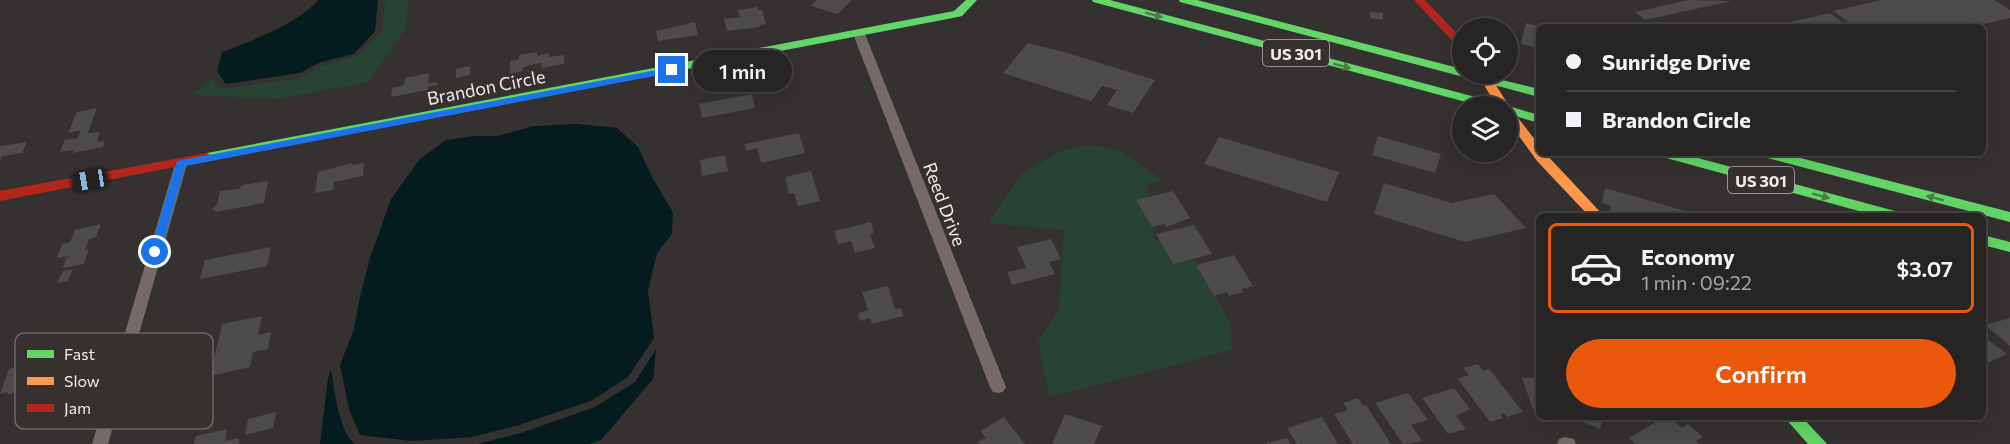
<!DOCTYPE html>
<meta charset="utf-8">
<style>
:root{--surface:#272524;--page:#333131;--text:#f1f3f6;--muted:#a4a5a6;--line:#434241;--accent:#ea580c}
body{margin:0;font-family:Commissioner,sans-serif;background:var(--page);color:var(--text);height:100vh;display:flex;flex-direction:column;font-size:22px;white-space:nowrap}
*{box-sizing:border-box;margin:0}
p{font-size:20px;color:var(--muted)}
.icon{flex:none;width:33px;height:33px;fill:none;stroke:currentColor;stroke-width:2;stroke-linecap:round;stroke-linejoin:round}
.map{position:relative;flex:1;overflow:hidden}
.panel{position:absolute;left:1536px;top:213px;width:450px;height:207px;display:flex;flex-direction:column;background:var(--surface);border-radius:9px;box-shadow:0 6px 24px #0002,0 0 0 2px var(--line)}
.panel>*{flex:none}
.guide{position:absolute;left:1536px;top:24px;width:450px;height:132px;border-radius:9px;box-shadow:0 6px 24px #0002,0 0 0 2px var(--line);display:grid;align-content:center;height:132px;padding:0 30px;background:var(--surface)}
.controls{position:absolute;left:1452px;top:18px;display:grid;gap:12px}
.controls a{display:grid;place-items:center;width:66px;height:66px;border-radius:50%;background:var(--surface);box-shadow:0 6px 24px #0002,0 0 0 2px var(--line);font-size:30px}
.end{position:absolute;width:27px;height:27px;margin:-14px;border:8px solid #1a73e8;background:#fff;box-shadow:0 0 0 3px #fff}
.from{border-radius:50%}
.bubble{position:absolute;height:42px;border-radius:21px;background:var(--surface);box-shadow:0 6px 24px #0002,0 0 0 2px var(--line);font-size:20px;font-weight:600;line-height:42px;text-align:center}
.car{position:absolute;width:18px;height:36px;margin:-18px -9px;border-radius:8px;box-shadow:0 0 4px 2px #0007;background:linear-gradient(#222 24%,#8ab4d8 0 40%,#222 0 76%,#8ab4d8 0 86%,#222 0)}
.guide b{display:flex;align-items:center;gap:21px;height:57px;font-size:22px}
.guide b+b{border-top:2px solid var(--line)}
.guide i{width:15px;height:15px;background:var(--text)}
ul{padding:10px 0 0;list-style:none}
li{display:flex;align-items:center;gap:18px;height:90px;margin:0 12px 9px;padding:0 18px;border:3px solid transparent;border-radius:9px}
li div{flex:1}
li b{display:block;font-size:22px}
li em{font-style:normal;font-weight:600}
li.active{border-color:var(--accent)}
li>.icon{width:54px;height:54px;stroke-width:1.5}
.cta{display:flex;gap:12px;margin-top:auto;padding:12px 30px}
.cta a{flex:1;height:69px;border-radius:36px;background:var(--accent);color:#fff;font-size:24px;font-weight:600;line-height:69px;text-align:center}
.map>svg:first-child{display:block}
.green{fill:#264333}
.water{fill:#051c1f}
.building{fill:#4d4b4c}
.lines{fill:none;stroke-linecap:round;stroke-linejoin:round}
.street{fill:#766a66;fill-rule:evenodd}
.fast{fill:#63d668;fill-rule:evenodd}
.slow{fill:#ff974d;fill-rule:evenodd}
.jam{fill:#b3261e;fill-rule:evenodd}
.oneway{fill:#4a7b48}
.route{fill:#1a73e8}
.labels{text-anchor:middle;dominant-baseline:central;stroke-width:4.5;stroke-linejoin:round;paint-order:stroke}
.shield{fill:#36302e;stroke:#b8b3b1;stroke-width:1.5}
.shield-label{font-size:16px;font-weight:bold;fill:#efebe9}
.street-label{font-size:18px;fill:#efebe9;stroke:#36302e}
.key{fill:#36302e;stroke:#6e6866;stroke-width:1.5}
.key-label{font-size:16px;fill:#efebe9}
</style>
<div class="map">
<svg width="2010" height="444" viewBox="0 0 2010 444">
<rect width="100%" height="100%" fill="#343130"/>
<!-- green -->
<g class="green">
<path d="M385,0H408L406,28L369,82L277,99L192,95L212,78L219,88L225,89L300,78L320,66L358,56L382,30Z"/>
<path d="M1091,145L1119,150L1164,181L1147,183L1154,238L1195,261L1230,322L1232,350L1049,397L1038,342L1059,308L1064,230L988,223L1023,172L1063,150Z"/>
</g>
<!-- water -->
<g class="water">
<path d="M318,0H378L375,31L354,54L318,63L300,73L226,84L217,71L222,52C251,41 298,24 318,0Z"/>
<path d="M577,124L617,128L638,147L652,177L673,213L672,234L657,253L648,291L654,338L628,377L591,401L519,425L473,437L411,441L360,435L349,409L340,365L354,329L360,297L370,258L391,199L420,159L446,140L474,136H498L533,126Z"/>
<path d="M656,349L653,379L601,440L589,444H478L521,433L595,407L635,382Z"/>
<path d="M331,369C334,388 339,433 355,444H320L328,378Z"/>
</g>
<!-- building -->
<g class="building">
<path d="M817,0H852L837,14L811,6Z"/>
<path d="M1688,0L1732,1L1645,20L1635,12Z"/>
<path d="M1882,0H1994L2010,10V18L1971,27H1856L1833,11Z"/>
<path d="M757,7L758,10H762L766,24L759,25L760,27L727,31L724,19L740,17L738,10Z"/>
<path d="M1370,12L1383,13V20L1370,18Z"/>
<path d="M1830,13L1849,27H1772V26Z"/>
<path d="M695,22L698,35L658,41L656,31Z"/>
<path d="M1526,23L1539,26V48L1521,44Z"/>
<path d="M1028,43L1064,52L1155,80L1133,113L1107,105L1117,90L1102,86L1091,101L1003,73Z"/>
<path d="M537,52V56L549,53V57L564,55V64L542,68L541,63L529,65L523,68V71L510,74V61L519,59V55Z"/>
<path d="M470,66V75L456,78V69Z"/>
<path d="M429,73L428,83L437,82V85L428,87V90L391,97L392,88L404,85L405,78Z"/>
<path d="M752,94L755,108L702,118L699,104Z"/>
<path d="M97,108L88,133L100,132L97,142L105,141L103,147L72,153L74,150L60,152L65,140L78,138L81,130L68,133L77,112Z"/>
<path d="M799,133L805,153L761,163L757,148L746,151L745,144Z"/>
<path d="M1378,136L1441,154L1435,173L1372,155Z"/>
<path d="M1219,137L1339,172L1327,202L1204,164Z"/>
<path d="M27,142L22,153L2,156L0,161V146Z"/>
<path d="M725,155L728,171L702,176L700,160Z"/>
<path d="M352,163V165L364,163L363,176L334,182L333,190L315,193L318,172Z"/>
<path d="M811,171L820,201L798,206L794,193L789,194L785,177Z"/>
<path d="M268,181L264,203L215,212V210H211L217,205L220,191L239,189L242,185Z"/>
<path d="M1384,183L1452,203L1494,194L1526,228L1465,242L1374,214Z"/>
<path d="M1605,188L1689,212V216H1620L1621,214L1610,211L1611,206L1602,203Z"/>
<path d="M1173,191L1190,218L1166,227L1164,224L1152,227L1136,200Z"/>
<path d="M871,222L874,233L870,234L875,248L855,253L851,241L838,244L834,231Z"/>
<path d="M101,224L96,237L89,239L85,250L89,249L84,264L63,268L66,258L71,256L57,258L62,244L70,242L75,230Z"/>
<path d="M1194,225L1212,254L1173,264L1156,234Z"/>
<path d="M1051,239L1061,259L1049,262L1055,274L1012,285L1007,272L1026,268L1017,247Z"/>
<path d="M271,247L267,266L200,279L205,260Z"/>
<path d="M1234,255L1253,286L1241,289L1243,292L1229,296L1227,292L1214,296L1196,265Z"/>
<path d="M73,269L68,281L57,283L63,271Z"/>
<path d="M888,286L895,309L901,308L903,316L872,324L870,318L860,321L858,313L868,310L862,292Z"/>
<path d="M262,316L258,335L271,332L268,349L253,352L250,367L192,380L195,367L213,363L222,324Z"/>
<path d="M2010,318V346L1985,325Z"/>
<path d="M1983,336L2007,354L1983,365Z"/>
<path d="M41,358L36,373L30,374L25,388L7,395L8,392L0,394L9,369L20,366L22,362Z"/>
<path d="M1478,364L1483,371L1489,369L1523,412L1507,417L1504,413L1500,414L1503,418L1490,422L1458,379L1469,375L1463,368Z"/>
<path d="M1522,378H1539V409H1533Z"/>
<path d="M1454,388L1470,409L1456,416L1466,429L1448,434L1422,398Z"/>
<path d="M1408,393L1428,420L1411,425L1422,441L1403,444L1375,403Z"/>
<path d="M1358,398L1363,406L1366,405L1391,444H1353L1334,414L1348,410L1343,403Z"/>
<path d="M276,412L273,428L245,435L248,419Z"/>
<path d="M1065,414L1102,426L1094,444H1052Z"/>
<path d="M1004,417L1025,444H979L977,442L986,438L980,431Z"/>
<path d="M1322,417L1338,444H1297L1287,428Z"/>
<path d="M1580,417H1603L1600,429L1579,420Z"/>
<path d="M1664,417H1669L1682,428L1688,424L1703,437L1696,441L1700,444H1636L1629,438Z"/>
<path d="M227,429L225,441L238,438L240,444H194L196,436Z"/>
<path d="M1287,438L1291,444H1267V443Z"/>
</g>
<g class="lines">
<!-- street -->
<g class="street">
<path d="M859,31L865,34L1006,387L1003,392L998,393L993,392L990,387L853,34Z"/>
<path d="M181,160L187,164L108,444H92L175,164Z"/>
<path d="M1565,437L1574,439L1576,444H1557L1559,439Z"/>
</g>
<!-- fast -->
<g class="fast">
<path d="M966,0H977L962,16L958,17L207,161L201,157L207,153L954,11Z"/>
<path d="M1092,0H1110L1498,103L1500,106H1481L1093,2Z"/>
<path d="M1179,0H1197L1462,69V74H1477L1539,89V97L1180,2Z"/>
<path d="M1506,106H1508L1539,115V123L1508,114Z"/>
<path d="M1657,153H1679L1895,211L1902,216H1877L1659,156Z"/>
<path d="M1758,153H1781L2010,212V222L1764,157Z"/>
<path d="M1983,235L2010,242V252L1983,245Z"/>
<path d="M1784,417H1802L1827,444H1808Z"/>
</g>
<!-- slow -->
<g class="slow">
<path d="M1477,74H1489L1509,106L1508,108V106H1497Z"/>
<path d="M1508,109L1512,110L1539,145V153H1545L1604,216H1589L1537,161L1508,121Z"/>
</g>
<!-- jam -->
<g class="jam">
<path d="M1414,0H1425L1462,39V48L1458,47Z"/>
<path d="M207,153L213,157L211,160L0,201V191Z"/>
</g>
</g>
<!-- one-way arrows -->
<defs><path id="oneway-solid" d="M-6-.8H1V-3.2L6.5 0L1 3.2V.8H-6Z" transform="scale(1.5)"/></defs>
<g class="oneway">
<use href="#oneway-solid" transform="translate(1154 15) rotate(15)"/>
<use href="#oneway-solid" transform="translate(1342 66) rotate(15)"/>
<use href="#oneway-solid" transform="translate(1821 196) rotate(15)"/>
<use href="#oneway-solid" transform="translate(1935 198) rotate(-165)"/>
</g>
<!-- route -->
<path class="route" d="M672,67L675,68V72L185,166L160,252L155,256L150,252L177,161Z"/>
<g class="labels">
<!-- shield labels -->
<g class="shield">
<rect x="1263" y="40" width="66" height="26" rx="4.5"/>
<rect x="1728" y="167" width="66" height="26" rx="4.5"/>
</g>
<g class="shield-label">
<text x="1296" y="53">US 301</text>
<text x="1761" y="180">US 301</text>
</g>
<!-- street labels -->
<g class="street-label">
<text transform="translate(486 87) rotate(-11)">Brandon Circle</text>
<text transform="translate(945 204) rotate(69)">Reed Drive</text>
</g>
</g>
<!-- legend -->
<rect x="15" y="333" width="198" height="96" rx="9" class="key"/>
<rect x="27" y="350" width="27" height="8" fill="#63d668"/>
<rect x="27" y="377" width="27" height="8" fill="#ff974d"/>
<rect x="27" y="404" width="27" height="8" fill="#b3261e"/>
<g class="key-label">
<text x="64" y="360">Fast</text>
<text x="64" y="387">Slow</text>
<text x="64" y="414">Jam</text>
</g>
</svg>
<div class="controls">
<a><svg class="icon" aria-label="locate" viewBox="0 0 24 24"><circle cx="12" cy="12" r="6"/><path d="M12 2v4M12 18v4M2 12h4M18 12h4"/></svg></a>
<a><svg class="icon" aria-label="layers" viewBox="0 0 24 24"><path d="M12 4l9 5-9 5-9-5zM3 14l9 5 9-5"/></svg></a>
</div>
<i class="end from" style="left:155px;top:252px"></i>
<i class="end" style="left:672px;top:70px"></i>
<div class="bubble" style="left:693px;top:50px;width:99px">1 min</div>
<i class="car" style="left:90px;top:180px;rotate:260deg"></i>
<div class="guide">
<b><i class="from"></i>Sunridge Drive</b>
<b><i></i>Brandon Circle</b>
</div>
<section class="panel">
<ul>
<li class="active"><svg class="icon" aria-label="car" viewBox="0 0 24 24"><path d="M5 17H2v-5l4-1 3-4h7l3 4 3 1v5h-3M9 17h6M6 11h13"/><circle cx="7" cy="17" r="2"/><circle cx="17" cy="17" r="2"/></svg><div><b>Economy</b><p>1 min · 09:22</p></div><em>$3.07</em></li>
</ul>
<div class="cta"><a>Confirm</a></div>
</section>
</div>
